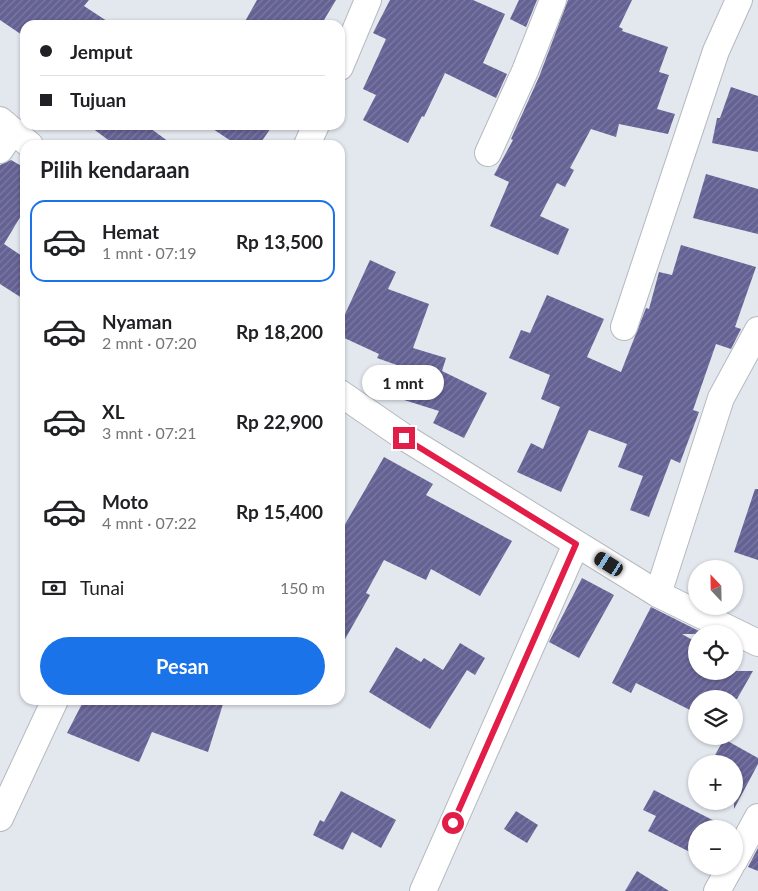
<!DOCTYPE html>
<html lang="id">
<meta charset="utf-8">
<style>
:root{--surface:#fff;--page:#f2f2f2;--text:#202124;--muted:#757577;--line:#e0e0e0;--accent:#1a73e8}
body{margin:0;font-family:Lato,sans-serif;background:var(--page);color:var(--text);height:100vh;display:flex;flex-direction:column;font-size:19px;white-space:nowrap}
*{box-sizing:border-box;margin:0}
p{font-size:16px;color:var(--muted)}
.icon{flex:none;width:28px;height:28px;fill:none;stroke:currentColor;stroke-width:2;stroke-linecap:round;stroke-linejoin:round}
.map{position:relative;flex:1;overflow:hidden}
.drawer{position:absolute;left:20px;top:140px;width:325px;height:565px;display:flex;flex-direction:column;background:var(--surface);border-radius:15px;box-shadow:0 1px 4px #0004}
.drawer>*{flex:none}
.hud{position:absolute;left:20px;top:20px;width:325px;height:110px;border-radius:15px;box-shadow:0 1px 4px #0004;display:grid;align-content:center;height:110px;padding:0 20px;background:var(--surface)}
.needle{width:32px;rotate:338deg}
.controls{position:absolute;left:688px;top:560px;display:grid;gap:10px}
.controls a{display:grid;place-items:center;width:55px;height:55px;border-radius:50%;background:var(--surface);box-shadow:0 1px 4px #0004;font-size:25px}
.end{position:absolute;width:22px;height:22px;margin:-11px;border:6px solid #e11d48;background:#fff;box-shadow:0 0 0 2px #fff}
.from{border-radius:50%}
.bubble{position:absolute;height:35px;border-radius:18px;background:var(--surface);box-shadow:0 1px 4px #0004;font-size:16px;font-weight:700;line-height:35px;text-align:center}
.car{position:absolute;width:15px;height:30px;margin:-15px -8px;border-radius:6px;box-shadow:0 0 4px 1px #0007;background:linear-gradient(#222 24%,#8ab4d8 0 40%,#222 0 76%,#8ab4d8 0 86%,#222 0)}
.hud b{display:flex;align-items:center;gap:18px;height:48px;font-size:19px}
.hud b+b{border-top:1px solid var(--line)}
.hud i{width:12px;height:12px;background:var(--text)}
ul{padding:0;list-style:none}
li{display:flex;align-items:center;gap:15px;height:82px;margin:0 10px 8px;padding:0 10px;border:2px solid transparent;border-radius:15px}
li div{flex:1}
li b{display:block;font-size:19px}
li em{font-style:normal;font-weight:700}
li.on{border-color:var(--accent)}
li>.icon{width:45px;height:45px;stroke-width:1.5}
h2{padding:0 20px;font-size:22px;line-height:60px}
.pay{display:flex;align-items:center;gap:12px;height:55px;padding:0 20px;font-size:19px}
.pay p{margin-inline-start:auto}
.action{display:flex;gap:10px;margin-top:auto;padding:10px 20px}
.action a{flex:1;height:58px;border-radius:30px;background:var(--accent);color:#fff;font-size:20px;font-weight:700;line-height:58px;text-align:center}
.map>svg:first-child{display:block}
.building{fill:url(#building-hatch)}
.lines{fill:none;stroke-linecap:round;stroke-linejoin:round}
.minor-casing{stroke:#b6b9c0;stroke-width:28}
.minor{stroke:#fff;stroke-width:26}
.route{stroke:#e11d48;stroke-width:6}
</style>
<div class="map">
<svg width="758" height="891" viewBox="0 0 758 891">
<defs>
<pattern id="building-hatch" width="6" height="6" patternUnits="userSpaceOnUse" patternTransform="scale(1.25)"><rect width="6" height="6" fill="#646194"/><path d="M-1 1l2-2M0 6l6-6M5 7l2-2" fill="none" stroke="#7d7b9f"/></pattern>
</defs>
<rect width="100%" height="100%" fill="#e3e7ee"/>
<!-- building -->
<g class="building">
<path d="M0,0H89L84,6L113,25H25V37L0,20Z"/>
<path d="M257,0H336L321,25H243Z"/>
<path d="M390,0H473L505,14L483,63L507,74L496,98L445,73L424,117L422,116L408,143L363,120L376,95L363,89L386,39L373,33Z"/>
<path d="M519,0H537L526,27L510,19Z"/>
<path d="M568,0H632L619,27L623,29L622,31L668,47L659,72L669,75L657,109L675,114L668,134L619,124L616,137L591,129L570,168L574,170L565,187L557,183L540,216L569,229L558,255L490,226L509,182L494,175L513,140L511,139L539,77Z"/>
<path d="M731,87L758,96V152L712,143L717,118H720Z"/>
<path d="M88,125H146L173,145H115Z"/>
<path d="M207,125H273L259,145H237Z"/>
<path d="M11,160L25,168V209L4,244L25,258V300L0,284V165Z"/>
<path d="M706,174L758,189V234L693,218Z"/>
<path d="M681,245L756,267L735,327L741,329L731,349L716,344L693,410L699,412L680,463L671,459L649,517L630,510L643,476L618,467L627,444L589,430L561,492L517,472L531,443L543,449L560,407L541,399L550,375L509,358L521,330L530,333L547,295L604,319L587,357L621,372L646,308L649,309L659,272L672,275Z"/>
<path d="M370,260L396,272L388,289L429,304L413,348L446,358L442,371L487,393L464,438L433,423L439,411L401,399L411,370L377,358L379,354L340,336V325Z"/>
<path d="M384,457L433,484L426,495L512,541L480,596L431,569L426,580L384,560L366,593L370,595L340,648V533Z"/>
<path d="M755,489H758V560L734,552Z"/>
<path d="M582,578L614,595L579,658L549,642Z"/>
<path d="M651,607L705,634H682L696,642V671H753L737,699H696V713L636,683L631,693L612,683Z"/>
<path d="M460,643L485,658L475,675L467,670L430,729L369,692L396,647L421,662L424,658L443,670Z"/>
<path d="M84,700H212L223,704L208,752L152,732L139,762L67,733Z"/>
<path d="M724,739L758,758V764L734,809V764H710Z"/>
<path d="M654,790L730,829H696V855L648,831L656,816L643,810Z"/>
<path d="M341,791L396,820L381,848L352,832L343,850L313,835L320,820L324,822Z"/>
<path d="M516,811L538,825L527,843L504,829Z"/>
<path d="M758,848V871L748,867Z"/>
<path d="M637,871L669,891H625Z"/>
</g>
<g class="lines">
<!-- minor casing -->
<g class="minor-casing">
<g id="minor">
<path d="M340,67L368,0"/>
<path d="M0,120L30,145"/>
<path d="M307,145L316,125"/>
<path d="M0,150L13,131"/>
<path d="M488,153L525,71L553,0"/>
<path d="M624,327L716,51L739,0"/>
<path d="M340,393L404,437L658,594L758,643"/>
<path d="M658,594L721,398L758,330"/>
<path d="M0,818L55,700"/>
<path d="M734,861L758,817"/>
<path d="M423,891L576,544"/>
<path d="M717,891L731,866"/>
</g>
</g>
<!-- minor -->
<use href="#minor" class="minor"/>
</g>
<g class="lines">
<!-- route -->
<path class="route" d="M404,438L576,544L453,823"/>
</g>
</svg>
<div class="controls">
<a><svg class="needle" viewBox="-14 -14 28 28"><path d="M0-13l5 13h-10z" fill="#e53935"/><path d="M0 13l5-13h-10z" fill="#757577"/></svg></a>
<a><svg class="icon" aria-label="locate" viewBox="0 0 24 24"><circle cx="12" cy="12" r="6"/><path d="M12 2v4M12 18v4M2 12h4M18 12h4"/></svg></a>
<a><svg class="icon" aria-label="layers" viewBox="0 0 24 24"><path d="M12 4l9 5-9 5-9-5zM3 14l9 5 9-5"/></svg></a>
<a>+</a>
<a>−</a>
</div>
<i class="end from" style="left:453px;top:823px"></i>
<i class="end" style="left:404px;top:438px"></i>
<div class="bubble" style="left:362px;top:365px;width:82px">1 mnt</div>
<i class="car" style="left:609px;top:564px;rotate:302deg"></i>
<div class="hud">
<b><i class="from"></i>Jemput</b>
<b><i></i>Tujuan</b>
</div>
<section class="drawer">
<h2>Pilih kendaraan</h2>
<ul>
<li class="on"><svg class="icon" aria-label="car" viewBox="0 0 24 24"><path d="M5 17H2v-5l4-1 3-4h7l3 4 3 1v5h-3M9 17h6M6 11h13"/><circle cx="7" cy="17" r="2"/><circle cx="17" cy="17" r="2"/></svg><div><b>Hemat</b><p>1 mnt · 07:19</p></div><em>Rp 13,500</em></li>
<li><svg class="icon" aria-label="car" viewBox="0 0 24 24"><path d="M5 17H2v-5l4-1 3-4h7l3 4 3 1v5h-3M9 17h6M6 11h13"/><circle cx="7" cy="17" r="2"/><circle cx="17" cy="17" r="2"/></svg><div><b>Nyaman</b><p>2 mnt · 07:20</p></div><em>Rp 18,200</em></li>
<li><svg class="icon" aria-label="car" viewBox="0 0 24 24"><path d="M5 17H2v-5l4-1 3-4h7l3 4 3 1v5h-3M9 17h6M6 11h13"/><circle cx="7" cy="17" r="2"/><circle cx="17" cy="17" r="2"/></svg><div><b>XL</b><p>3 mnt · 07:21</p></div><em>Rp 22,900</em></li>
<li><svg class="icon" aria-label="car" viewBox="0 0 24 24"><path d="M5 17H2v-5l4-1 3-4h7l3 4 3 1v5h-3M9 17h6M6 11h13"/><circle cx="7" cy="17" r="2"/><circle cx="17" cy="17" r="2"/></svg><div><b>Moto</b><p>4 mnt · 07:22</p></div><em>Rp 15,400</em></li>
</ul>
<div class="pay"><svg class="icon" aria-label="cash" viewBox="0 0 24 24"><path d="M3 7h18v10H3z"/><circle cx="12" cy="12" r="2"/></svg>Tunai<p>150 m</p></div>
<div class="action"><a>Pesan</a></div>
</section>
</div>
